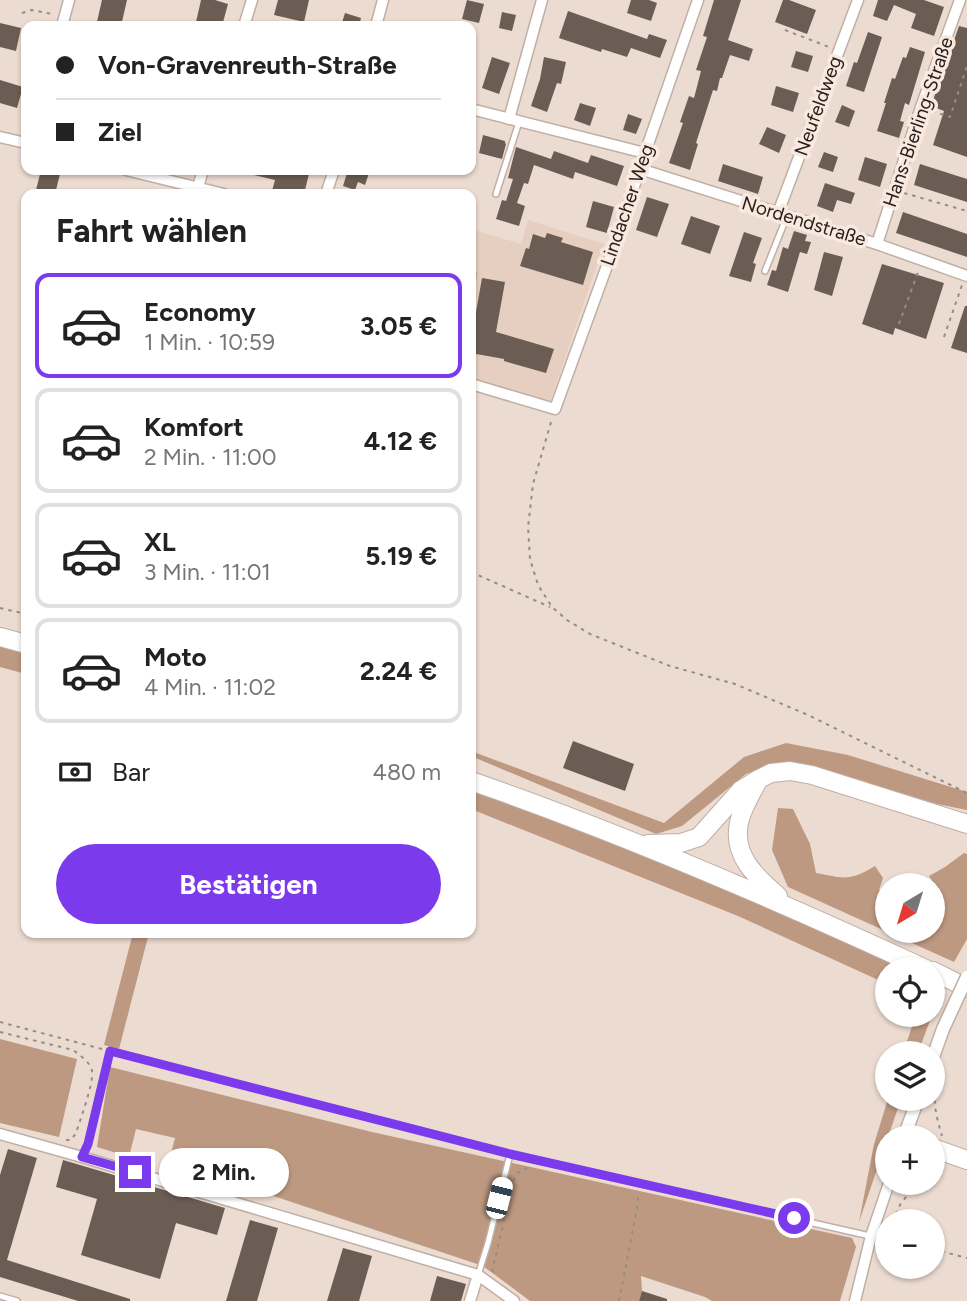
<!DOCTYPE html>
<html lang="de">
<meta charset="utf-8">
<style>
:root{--surface:#fff;--page:#f6f6f6;--text:#222;--muted:#767676;--line:#e0e0e0;--accent:#7c3aed}
body{margin:0;font-family:Figtree,sans-serif;background:var(--page);color:var(--text);height:100vh;display:flex;flex-direction:column;font-size:26px;white-space:nowrap}
*{box-sizing:border-box;margin:0}
p{font-size:23px;color:var(--muted)}
.icon{flex:none;width:38px;height:38px;fill:none;stroke:currentColor;stroke-width:2;stroke-linecap:round;stroke-linejoin:round}
.map{position:relative;flex:1;overflow:hidden}
.side{position:absolute;left:21px;top:189px;width:455px;height:749px;display:flex;flex-direction:column;background:var(--surface);border-radius:14px;box-shadow:0 2px 5px #0004}
.side>*{flex:none}
.hud{position:absolute;left:21px;top:21px;width:455px;height:154px;border-radius:14px;box-shadow:0 2px 5px #0004;display:grid;align-content:center;height:154px;padding:0 35px;background:var(--surface)}
.needle{width:46px;rotate:218deg}
.buttons{position:absolute;left:875px;top:873px;display:grid;gap:14px}
.buttons a{display:grid;place-items:center;width:70px;height:70px;border-radius:50%;background:var(--surface);box-shadow:0 2px 5px #0004;font-size:35px}
.end{position:absolute;width:32px;height:32px;margin:-16px;border:9px solid #7c3aed;background:#fff;box-shadow:0 0 0 4px #fff}
.from{border-radius:50%}
.bubble{position:absolute;height:49px;border-radius:24px;background:var(--surface);box-shadow:0 2px 5px #0004;font-size:23px;font-weight:700;line-height:49px;text-align:center}
.car{position:absolute;width:21px;height:42px;margin:-21px -10px;border-radius:9px;box-shadow:0 0 5px 2px #0007;background:linear-gradient(#fff 24%,#345 0 40%,#fff 0 76%,#345 0 86%,#fff 0)}
.hud b{display:flex;align-items:center;gap:24px;height:66px;font-size:26px}
.hud b+b{border-top:2px solid var(--line)}
.hud i{width:18px;height:18px;background:var(--text)}
ul{padding:0;list-style:none}
li{display:flex;align-items:center;gap:21px;height:105px;margin:0 14px 10px;padding:0 21px;border:4px solid var(--line);border-radius:14px}
li div{flex:1}
li b{display:block;font-size:26px}
li em{font-style:normal;font-weight:700}
li.on{border-color:var(--accent)}
li>.icon{width:63px;height:63px;stroke-width:1.5}
h2{padding:0 35px;font-size:32px;line-height:84px}
.pay{display:flex;align-items:center;gap:18px;height:77px;padding:0 35px;font-size:26px}
.pay p{margin-inline-start:auto}
.button{display:flex;gap:14px;margin-top:auto;padding:14px 35px}
.button a{flex:1;height:80px;border-radius:42px;background:var(--accent);color:#fff;font-size:28px;font-weight:700;line-height:80px;text-align:center}
.map>svg:first-child{display:block}
.built{fill:#e6cfc1}
.forest{fill:#be9981}
.building{fill:#6b5d54}
.lines{fill:none;stroke-linecap:round;stroke-linejoin:round}
.service-casing{stroke:#bfafa5;stroke-width:8}
.minor-casing{stroke:#bfafa5;stroke-width:13}
.tertiary-casing{stroke:#bfafa5;stroke-width:15}
.trunk-casing{stroke:#bfafa5;stroke-width:20}
.path{stroke:#988c85;stroke-width:2;stroke-dasharray:3.5 5;stroke-linecap:butt}
.service{stroke:#fff;stroke-width:5}
.minor{stroke:#fff;stroke-width:10}
.tertiary{stroke:#fff;stroke-width:12}
.trunk{stroke:#fff;stroke-width:18}
.tertiary-bridge-casing{stroke:#bfafa5;stroke-width:15;stroke-linecap:butt}
.tertiary-bridge{stroke:#fff;stroke-width:12}
.route{stroke:#7c3aed;stroke-width:9}
.labels{text-anchor:middle;dominant-baseline:central;stroke-width:7;stroke-linejoin:round;paint-order:stroke}
.street-label{font-size:19px;fill:#27211d;stroke:#f9e9de}
</style>
<div class="map">
<svg width="967" height="1301" viewBox="0 0 967 1301">
<rect width="100%" height="100%" fill="#ecdbd1"/>
<!-- built -->
<path class="built" d="M528,220L604,244L550,402L471,379V229L521,244Z"/>
<!-- forest -->
<g class="forest">
<path d="M0,645L26,652V674L0,667Z"/>
<path d="M786,743L848,755L967,792V810L937,804L814,767L775,764L746,774L682,826L656,834L471,756V751L664,823L744,757Z"/>
<path d="M471,788L624,844L914,969L887,970V984L738,916L471,809Z"/>
<path d="M778,808L793,809L810,844L816,873C845,878 848,882 875,866L883,878L879,890L887,893V931H933V894L938,889L929,876L945,867L964,853L967,854V939L954,962L788,887L772,850Z"/>
<path d="M133,933H149L119,1049L104,1045Z"/>
<path d="M916,1015H932L918,1053H903Z"/>
<path d="M0,1039L77,1059L59,1137L0,1123Z"/>
<path d="M110,1067L372,1132L852,1238L856,1247L840,1301H712L705,1297L641,1276L642,1291L639,1301H530L483,1266L169,1161L175,1138L136,1129L129,1157L97,1147Z"/>
<path d="M888,1099H901L859,1222L874,1144Z"/>
</g>
<!-- building -->
<g class="building">
<path d="M102,0H127L121,26H96Z"/>
<path d="M201,0H215L228,4L222,26H213L196,22Z"/>
<path d="M278,0H309L304,22L274,15Z"/>
<path d="M467,0L484,4L479,23L462,19Z"/>
<path d="M631,0H649L657,3L651,21L627,13Z"/>
<path d="M714,0H741L728,40L753,49L749,61L730,55L722,78H720L717,91L713,90L696,143L698,144L690,170L669,163L683,123L680,122L689,96L694,98L701,71L696,70L707,37L703,36Z"/>
<path d="M783,0H789L816,10L807,34L775,22Z"/>
<path d="M878,0H924L944,7L934,36L911,28L916,14L894,5L887,21L873,16Z"/>
<path d="M568,11L647,39L649,34L667,40L660,58L631,48L627,57L602,49L601,52L559,38Z"/>
<path d="M502,12L516,15L512,31L499,28Z"/>
<path d="M345,13L361,18L359,26H341Z"/>
<path d="M0,23L21,28L16,51L0,47Z"/>
<path d="M959,26L967,28V157L933,145L944,111L931,106Z"/>
<path d="M868,32L882,37L864,92L846,86L854,62L857,63Z"/>
<path d="M910,47L925,52L909,105L905,103L900,121L904,122L899,138L877,131L886,103H884L892,78L895,79L903,57L906,58Z"/>
<path d="M796,51L813,56L808,72L791,67Z"/>
<path d="M492,57L510,63L499,94L482,88Z"/>
<path d="M544,57L566,62L561,84L557,83L547,112L531,106L540,79Z"/>
<path d="M0,80L23,87L17,108L0,103Z"/>
<path d="M776,86L799,93L793,112L771,105Z"/>
<path d="M580,103L596,108L590,126L574,120Z"/>
<path d="M842,105L855,111L849,127L835,122Z"/>
<path d="M628,114L642,119L636,134L623,130Z"/>
<path d="M767,127L786,135L779,153L759,144Z"/>
<path d="M483,135L505,141V143L506,144L502,159L479,153Z"/>
<path d="M516,147L551,159L554,151L588,163L591,155L624,166L617,186L575,172L573,179L534,165L528,184L524,183L517,203L525,206L519,226L496,219L502,200L506,201L513,179L508,178Z"/>
<path d="M824,152L838,157L833,172L818,167Z"/>
<path d="M865,157L887,164L880,187L858,180Z"/>
<path d="M723,164L763,177L758,194L718,181Z"/>
<path d="M920,164L967,179V202L914,185Z"/>
<path d="M41,170H61L55,194L36,190Z"/>
<path d="M246,170H310L304,194H286L272,191L275,180L246,173Z"/>
<path d="M348,170H370L365,185L358,182L355,190L343,186Z"/>
<path d="M825,183L855,193L851,204L837,200L833,212L817,206Z"/>
<path d="M647,197L669,204L657,237L636,230Z"/>
<path d="M593,201L614,207L607,233L586,227Z"/>
<path d="M903,212L967,234V257L896,233Z"/>
<path d="M691,216L720,226L710,254L681,244Z"/>
<path d="M794,231L807,235L805,241L811,242L807,254L800,252L788,292L767,285L772,270L776,271L783,247L788,249Z"/>
<path d="M744,232L762,238L753,263L756,264L751,282L729,276Z"/>
<path d="M547,233L563,238L561,242L593,252L583,285L520,266L526,248L529,249L533,234L545,238Z"/>
<path d="M824,252L843,257L832,296L814,290Z"/>
<path d="M882,264L944,283L926,339L895,328L893,335L862,324Z"/>
<path d="M482,278L505,282L496,332L554,349L546,373L504,361V359L471,353V341Z"/>
<path d="M965,306H967V353L951,348Z"/>
<path d="M573,741L634,764L625,791L563,768Z"/>
<path d="M8,1149L37,1158L7,1260L130,1299V1301H78L0,1277V1175Z"/>
<path d="M63,1160L225,1208L217,1235L176,1223L160,1279L81,1255L97,1199L56,1187Z"/>
<path d="M250,1220L278,1228L257,1301H226Z"/>
<path d="M343,1248L372,1256L359,1301H327Z"/>
<path d="M437,1276L466,1284L461,1301H430Z"/>
<path d="M642,1291L667,1299V1301H639Z"/>
</g>
<g class="lines">
<!-- service casing -->
<g class="service-casing">
<g id="service">
<path d="M496,194L519,122"/>
<path d="M765,271L787,216"/>
<path d="M471,288L473,274"/>
<path d="M82,1157L88,1144L110,1051L510,1154L870,1236"/>
<path d="M478,1275L488,1243L510,1154"/>
<path d="M0,1296L17,1301"/>
</g>
</g>
<!-- minor casing -->
<g class="minor-casing">
<g id="minor">
<path d="M62,26L69,0"/>
<path d="M244,26L252,0"/>
<path d="M376,26L383,0"/>
<path d="M471,109L645,153"/>
<path d="M509,119L542,0"/>
<path d="M0,137L26,143"/>
<path d="M640,169L877,244L967,276"/>
<path d="M126,170L224,194"/>
<path d="M198,187L203,170"/>
<path d="M326,194L334,170"/>
<path d="M778,213L858,0"/>
<path d="M877,244L921,107L960,0"/>
<path d="M471,384L555,409L616,241L645,153L698,0"/>
<path d="M0,1134L82,1157L478,1275L514,1301"/>
<path d="M470,1301L478,1275"/>
<path d="M855,1301L871,1236L889,1183"/>
</g>
</g>
<!-- tertiary casing -->
<g class="tertiary-casing">
<g id="tertiary">
<path d="M933,1057L943,1029"/>
<path d="M904,1137L918,1099"/>
</g>
</g>
<!-- trunk casing -->
<g class="trunk-casing">
<g id="trunk">
<path d="M0,637L26,644"/>
<path d="M759,779C752,792 742,808 739,823C732,855 756,877 778,896"/>
<path d="M471,781C627,835 779,901 928,970"/>
<path d="M648,844L681,843L699,837L741,790L759,779L771,773L790,771L812,775L967,824"/>
<path d="M933,971L967,988"/>
<path d="M904,1137L905,1138"/>
<path d="M933,1148L967,1160"/>
</g>
</g>
<!-- path -->
<g class="path">
<path d="M22,13L32,10L52,14"/>
<path d="M785,30L829,47"/>
<path d="M932,111L950,117L967,66"/>
<path d="M904,193L967,211"/>
<path d="M899,324L918,272"/>
<path d="M944,337L962,285"/>
<path d="M551,422L533,484L528,527L530,559L538,585L552,607L567,620L590,634L670,666L735,684L808,715L967,793"/>
<path d="M471,572L550,607"/>
<path d="M0,608L26,614"/>
<path d="M0,1022L102,1049"/>
<path d="M0,1032L73,1050C81,1056 90,1062 92,1071C94,1083 80,1120 76,1133L71,1140H66"/>
<path d="M941,1067C931,1094 934,1109 942,1136"/>
<path d="M933,1173L938,1166"/>
<path d="M892,1222L901,1203L918,1183"/>
<path d="M885,1236L887,1232"/>
<path d="M933,1249L967,1258"/>
<path d="M492,1272L514,1179L517,1173L527,1168"/>
<path d="M619,1301L637,1209L638,1197L636,1193"/>
</g>
<!-- service -->
<use href="#service" class="service"/>
<!-- minor -->
<use href="#minor" class="minor"/>
<!-- tertiary -->
<use href="#tertiary" class="tertiary"/>
<!-- trunk -->
<use href="#trunk" class="trunk"/>
<!-- tertiary-bridge casing -->
<g class="tertiary-bridge-casing">
<path id="tertiary-bridge" d="M943,1029L967,977"/>
</g>
<!-- tertiary-bridge -->
<use href="#tertiary-bridge" class="tertiary-bridge"/>
</g>
<g class="lines">
<!-- route -->
<path class="route" d="M135,1172L82,1157L88,1144L110,1051L510,1154L794,1218"/>
</g>
<g class="labels">
<!-- street labels -->
<g class="street-label">
<text transform="translate(818 106) rotate(-70)">Neufeldweg</text>
<text transform="translate(918 122) rotate(-71)">Hans-Bierling-Straße</text>
<text transform="translate(627 205) rotate(-71)">Lindacher Weg</text>
<text transform="translate(804 221) rotate(17)">Nordendstraße</text>
</g>
</g>
</svg>
<div class="buttons">
<a><svg class="needle" viewBox="-14 -14 28 28"><path d="M0-13l5 13h-10z" fill="#e53935"/><path d="M0 13l5-13h-10z" fill="#767676"/></svg></a>
<a><svg class="icon" aria-label="locate" viewBox="0 0 24 24"><circle cx="12" cy="12" r="6"/><path d="M12 2v4M12 18v4M2 12h4M18 12h4"/></svg></a>
<a><svg class="icon" aria-label="layers" viewBox="0 0 24 24"><path d="M12 4l9 5-9 5-9-5zM3 14l9 5 9-5"/></svg></a>
<a>+</a>
<a>−</a>
</div>
<i class="end from" style="left:794px;top:1218px"></i>
<i class="end" style="left:135px;top:1172px"></i>
<div class="bubble" style="left:159px;top:1148px;width:130px">2 Min.</div>
<i class="car" style="left:499px;top:1198px;rotate:14deg"></i>
<div class="hud">
<b><i class="from"></i>Von-Gravenreuth-Straße</b>
<b><i></i>Ziel</b>
</div>
<section class="side">
<h2>Fahrt wählen</h2>
<ul>
<li class="on"><svg class="icon" aria-label="car" viewBox="0 0 24 24"><path d="M5 17H2v-5l4-1 3-4h7l3 4 3 1v5h-3M9 17h6M6 11h13"/><circle cx="7" cy="17" r="2"/><circle cx="17" cy="17" r="2"/></svg><div><b>Economy</b><p>1 Min. · 10:59</p></div><em>3.05 €</em></li>
<li><svg class="icon" aria-label="car" viewBox="0 0 24 24"><path d="M5 17H2v-5l4-1 3-4h7l3 4 3 1v5h-3M9 17h6M6 11h13"/><circle cx="7" cy="17" r="2"/><circle cx="17" cy="17" r="2"/></svg><div><b>Komfort</b><p>2 Min. · 11:00</p></div><em>4.12 €</em></li>
<li><svg class="icon" aria-label="car" viewBox="0 0 24 24"><path d="M5 17H2v-5l4-1 3-4h7l3 4 3 1v5h-3M9 17h6M6 11h13"/><circle cx="7" cy="17" r="2"/><circle cx="17" cy="17" r="2"/></svg><div><b>XL</b><p>3 Min. · 11:01</p></div><em>5.19 €</em></li>
<li><svg class="icon" aria-label="car" viewBox="0 0 24 24"><path d="M5 17H2v-5l4-1 3-4h7l3 4 3 1v5h-3M9 17h6M6 11h13"/><circle cx="7" cy="17" r="2"/><circle cx="17" cy="17" r="2"/></svg><div><b>Moto</b><p>4 Min. · 11:02</p></div><em>2.24 €</em></li>
</ul>
<div class="pay"><svg class="icon" aria-label="cash" viewBox="0 0 24 24"><path d="M3 7h18v10H3z"/><circle cx="12" cy="12" r="2"/></svg>Bar<p>480 m</p></div>
<div class="button"><a>Bestätigen</a></div>
</section>
</div>
